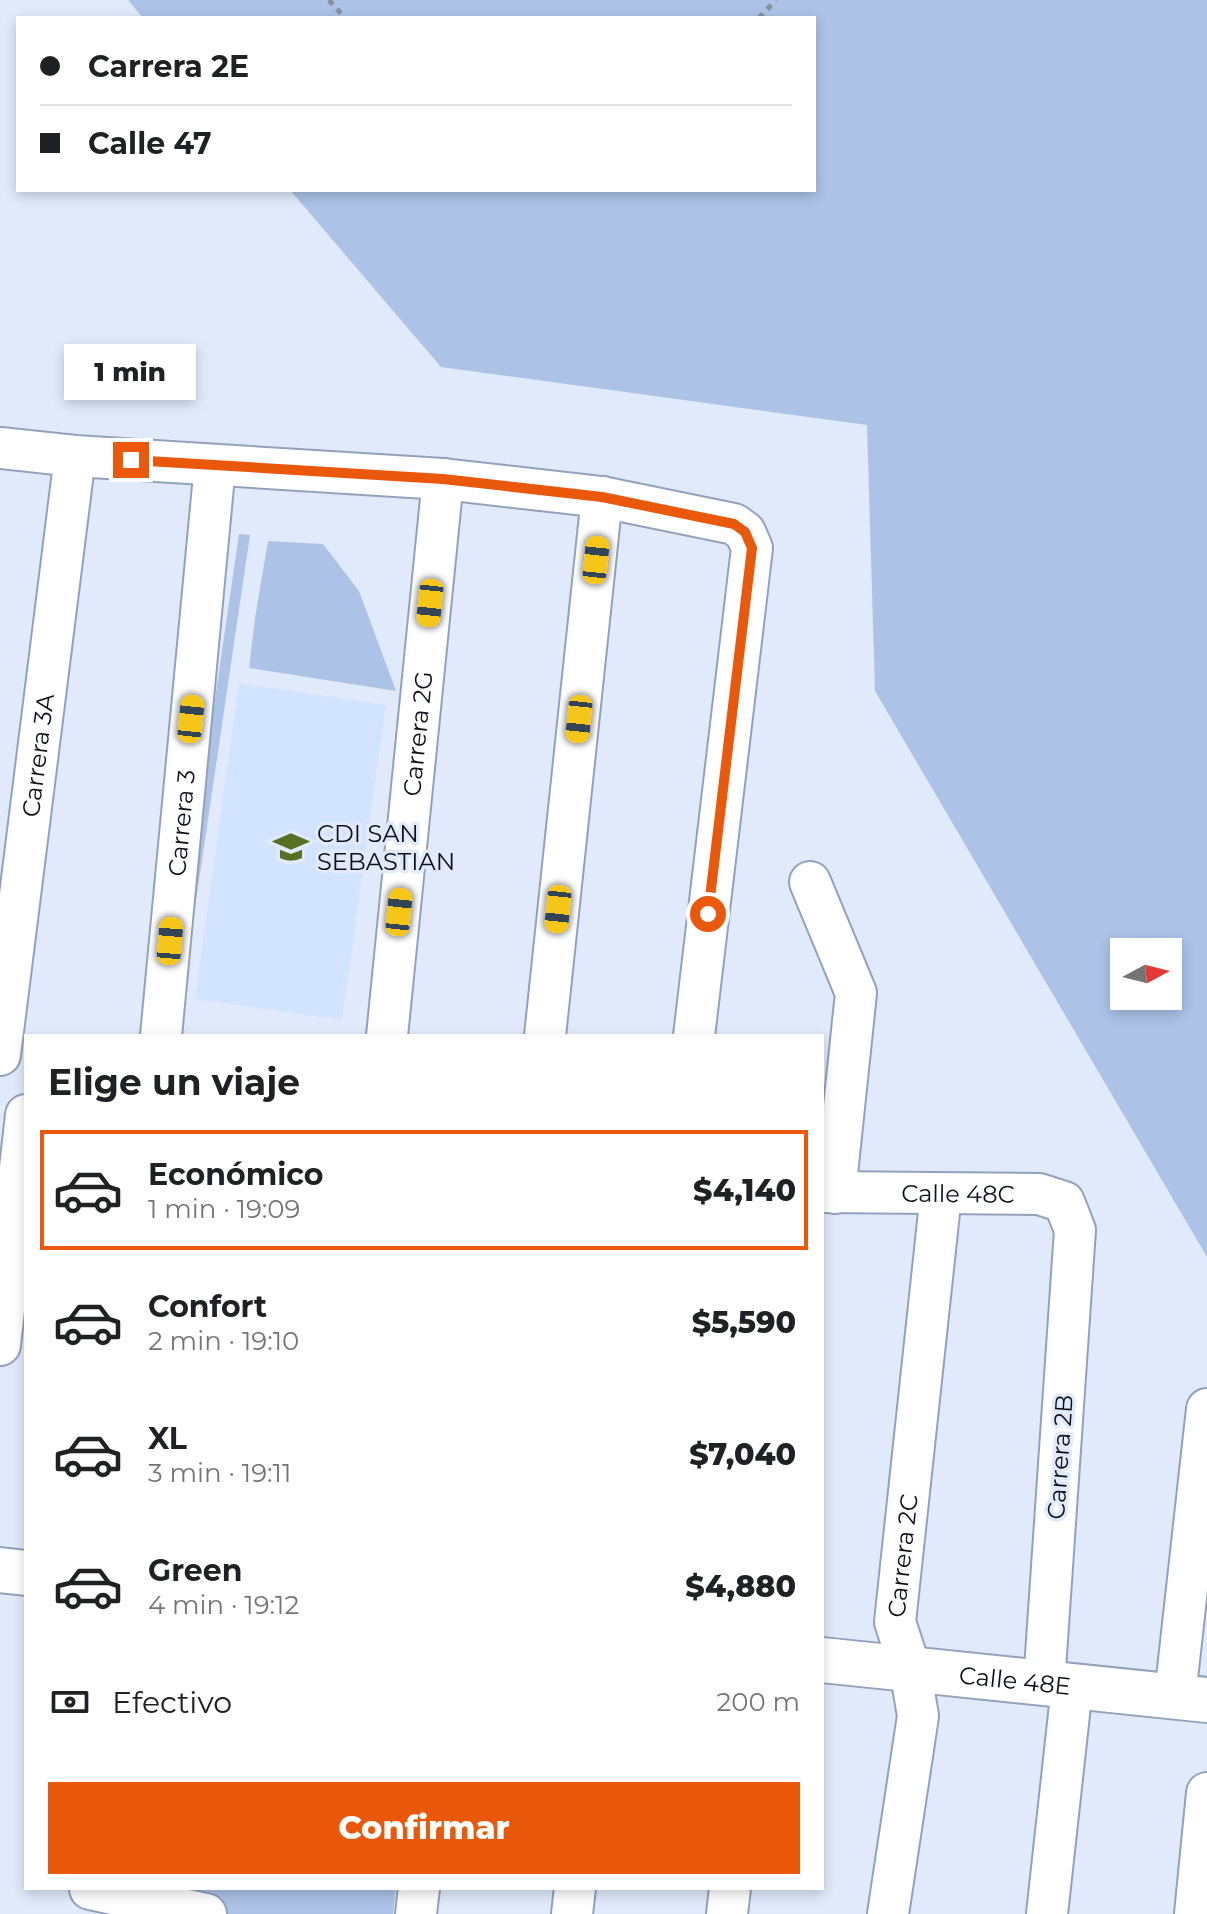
<!DOCTYPE html>
<html lang="es">
<meta charset="utf-8">
<style>
:root{--surface:#fff;--page:#f2f2f2;--text:#202124;--muted:#757577;--line:#e0e0e0;--accent:#ea580c}
body{margin:0;font-family:Montserrat,sans-serif;background:var(--page);color:var(--text);height:100vh;display:flex;flex-direction:column;font-size:30px;white-space:nowrap}
*{box-sizing:border-box;margin:0}
p{font-size:26px;color:var(--muted)}
.icon{flex:none;width:44px;height:44px;fill:none;stroke:currentColor;stroke-width:2;stroke-linecap:round;stroke-linejoin:round}
.map{position:relative;flex:1;overflow:hidden}
.sheet{position:absolute;left:24px;top:1034px;width:800px;height:856px;display:flex;flex-direction:column;background:var(--surface);border-radius:0px;box-shadow:0 4px 12px #0003}
.sheet>*{flex:none}
.guide{position:absolute;left:16px;top:16px;width:800px;height:176px;border-radius:0px;box-shadow:0 4px 12px #0003;display:grid;align-content:center;height:176px;padding:0 24px;background:var(--surface)}
.needle{width:52px;rotate:83deg}
.controls{position:absolute;left:1110px;top:938px;display:grid;gap:16px}
.controls a{display:grid;place-items:center;width:72px;height:72px;border-radius:0px;background:var(--surface);box-shadow:0 4px 12px #0003;font-size:40px}
.end{position:absolute;width:36px;height:36px;margin:-18px;border:10px solid #ea580c;background:#fff;box-shadow:0 0 0 4px #fff}
.from{border-radius:50%}
.bubble{position:absolute;height:56px;border-radius:0px;background:var(--surface);box-shadow:0 4px 12px #0003;font-size:26px;font-weight:800;line-height:56px;text-align:center}
.car{position:absolute;width:24px;height:48px;margin:-24px -12px;border-radius:10px;box-shadow:0 0 6px 2px #0007;background:linear-gradient(#f5c518 24%,#345 0 40%,#f5c518 0 76%,#345 0 86%,#f5c518 0)}
.guide b{display:flex;align-items:center;gap:28px;height:76px;font-size:30px}
.guide b+b{border-top:2px solid var(--line)}
.guide i{width:20px;height:20px;background:var(--text)}
ul{padding:0;list-style:none}
li{display:flex;align-items:center;gap:24px;height:120px;margin:0 16px 12px;padding:0 8px;border:4px solid transparent;border-radius:0px}
li div{flex:1}
li b{display:block;font-size:30px}
li em{font-style:normal;font-weight:800}
li.current{border-color:var(--accent)}
li>.icon{width:72px;height:72px;stroke-width:1.5}
h2{padding:0 24px;font-size:36px;line-height:96px}
.pay{display:flex;align-items:center;gap:20px;height:88px;padding:0 24px;font-size:30px}
.pay p{margin-inline-start:auto}
.primary-button{display:flex;gap:16px;margin-top:auto;padding:16px 24px}
.primary-button a{flex:1;height:92px;border-radius:0px;background:var(--accent);color:#fff;font-size:32px;font-weight:800;line-height:92px;text-align:center}
.map>svg:first-child{display:block}
.built{fill:#d2e3ff}
.green{fill:#acc2e7;fill-rule:evenodd}
.lines{fill:none;stroke-linecap:round;stroke-linejoin:round}
.minor-casing{stroke:#92a2bd;stroke-width:44}
.major-casing{stroke:#92a2bd;stroke-width:48}
.path{stroke:#89919f;stroke-width:5;stroke-dasharray:6 6;stroke-linecap:butt}
.minor{stroke:#fff;stroke-width:40}
.major{stroke:#fff;stroke-width:44}
.route{stroke:#ea580c;stroke-width:10}
.labels{text-anchor:middle;dominant-baseline:central;stroke-width:7;stroke-linejoin:round;paint-order:stroke}
.street-label{font-size:24px;fill:#0c111b;stroke:#e0eafb}
.poi-label{font-size:24px;fill:#0c111b;stroke:#e0eafb;text-anchor:start}
</style>
<div class="map">
<svg width="1207" height="1914" viewBox="0 0 1207 1914">
<rect width="100%" height="100%" fill="#e0eafb"/>
<!-- built -->
<path class="built" d="M239,683L386,705L342,1020L195,999Z"/>
<!-- green -->
<g class="green">
<path d="M128,0H1207V1257L875,691L867,425L441,367L290,190H814V18H143ZM1124,952H1168V996H1124Z"/>
<path d="M239,534L250,535L176,1036H166Z"/>
<path d="M268,541L323,544L359,591L396,691L249,668L255,618Z"/>
<path d="M142,1888H396L393,1914H228L141,1907Z"/>
</g>
<g class="lines">
<!-- minor casing -->
<g class="minor-casing">
<g id="minor">
<path d="M0,448L75,456L443,479L602,497L734,524L745,532L752,548L694,1036"/>
<path d="M810,882L856,993L835,1193"/>
<path id="s1" d="M161,1036L215,465"/>
<path id="s2" d="M387,1036L443,479"/>
<path d="M545,1036L602,497"/>
<path id="s3" d="M0,1055L75,456"/>
<path id="s4" d="M822,1192L1039,1194L1064,1202L1075,1230L1044,1684"/>
<path d="M0,1345L26,1115"/>
<path d="M1175,1696L1207,1409"/>
<path d="M90,1889L206,1914"/>
<path d="M416,1914L419,1888"/>
<path d="M572,1914L575,1888"/>
<path d="M727,1914L730,1888"/>
<path id="s5" d="M888,1914L918,1716L910,1668L895,1622L941,1194"/>
<path d="M1047,1914L1072,1687"/>
<path d="M1195,1914L1207,1793"/>
</g>
</g>
<!-- major casing -->
<g class="major-casing">
<g id="major">
<path d="M0,1570L26,1573"/>
<path id="s6" d="M822,1660L1207,1700"/>
</g>
</g>
<!-- path -->
<g class="path">
<path d="M329,0L345,18"/>
<path d="M759,18L776,0"/>
</g>
<!-- minor -->
<use href="#minor" class="minor"/>
<!-- major -->
<use href="#major" class="major"/>
</g>
<g class="lines">
<!-- route -->
<path class="route" d="M131,460L443,479L602,497L734,524L745,532L752,548L708,914"/>
</g>
<!-- icons -->
<defs>
<g id="school-bare" transform="scale(2.76)"><path d="M0-5L7-2L0 1L-7-2ZM-4 1L0 2.5L4 1V4Q0 6-4 4Z" fill="#577124" stroke="#e0eafb" stroke-width="2.5" paint-order="stroke"/></g>
</defs>
<g fill-rule="evenodd">
<use href="#school-bare" x="291" y="847"/>
</g>
<g class="labels">
<!-- street labels -->
<g class="street-label">
<text stroke="none"><textPath href="#s2" startOffset="304">Carrera 2G</textPath></text>
<text stroke="none"><textPath href="#s3" startOffset="302">Carrera 3A</textPath></text>
<text stroke="none"><textPath href="#s1" startOffset="214">Carrera 3</textPath></text>
<text stroke="none"><textPath href="#s4" startOffset="136">Calle 48C</textPath></text>
<text transform="translate(1060 1457) rotate(-86)">Carrera 2B</text>
<text stroke="none"><textPath href="#s5" startOffset="364">Carrera 2C</textPath></text>
<text stroke="none"><textPath href="#s6" startOffset="194">Calle 48E</textPath></text>
</g>
<!-- poi labels -->
<g class="poi-label">
<text x="317" y="833">CDI SAN<tspan x="317" dy="28">SEBASTIAN</tspan></text>
</g>
</g>
</svg>
<div class="controls">
<a><svg class="needle" viewBox="-14 -14 28 28"><path d="M0-13l5 13h-10z" fill="#e53935"/><path d="M0 13l5-13h-10z" fill="#757577"/></svg></a>
</div>
<i class="end from" style="left:708px;top:914px"></i>
<i class="end" style="left:131px;top:460px"></i>
<div class="bubble" style="left:64px;top:344px;width:132px">1 min</div>
<i class="car" style="left:596px;top:560px;rotate:6deg"></i>
<i class="car" style="left:430px;top:603px;rotate:186deg"></i>
<i class="car" style="left:191px;top:719px;rotate:6deg"></i>
<i class="car" style="left:579px;top:719px;rotate:186deg"></i>
<i class="car" style="left:558px;top:909px;rotate:186deg"></i>
<i class="car" style="left:399px;top:912px;rotate:6deg"></i>
<i class="car" style="left:170px;top:941px;rotate:5deg"></i>
<div class="guide">
<b><i class="from"></i>Carrera 2E</b>
<b><i></i>Calle 47</b>
</div>
<section class="sheet">
<h2>Elige un viaje</h2>
<ul>
<li class="current"><svg class="icon" aria-label="car" viewBox="0 0 24 24"><path d="M5 17H2v-5l4-1 3-4h7l3 4 3 1v5h-3M9 17h6M6 11h13"/><circle cx="7" cy="17" r="2"/><circle cx="17" cy="17" r="2"/></svg><div><b>Económico</b><p>1 min · 19:09</p></div><em>$4,140</em></li>
<li><svg class="icon" aria-label="car" viewBox="0 0 24 24"><path d="M5 17H2v-5l4-1 3-4h7l3 4 3 1v5h-3M9 17h6M6 11h13"/><circle cx="7" cy="17" r="2"/><circle cx="17" cy="17" r="2"/></svg><div><b>Confort</b><p>2 min · 19:10</p></div><em>$5,590</em></li>
<li><svg class="icon" aria-label="car" viewBox="0 0 24 24"><path d="M5 17H2v-5l4-1 3-4h7l3 4 3 1v5h-3M9 17h6M6 11h13"/><circle cx="7" cy="17" r="2"/><circle cx="17" cy="17" r="2"/></svg><div><b>XL</b><p>3 min · 19:11</p></div><em>$7,040</em></li>
<li><svg class="icon" aria-label="car" viewBox="0 0 24 24"><path d="M5 17H2v-5l4-1 3-4h7l3 4 3 1v5h-3M9 17h6M6 11h13"/><circle cx="7" cy="17" r="2"/><circle cx="17" cy="17" r="2"/></svg><div><b>Green</b><p>4 min · 19:12</p></div><em>$4,880</em></li>
</ul>
<div class="pay"><svg class="icon" aria-label="cash" viewBox="0 0 24 24"><path d="M3 7h18v10H3z"/><circle cx="12" cy="12" r="2"/></svg>Efectivo<p>200 m</p></div>
<div class="primary-button"><a>Confirmar</a></div>
</section>
</div>
